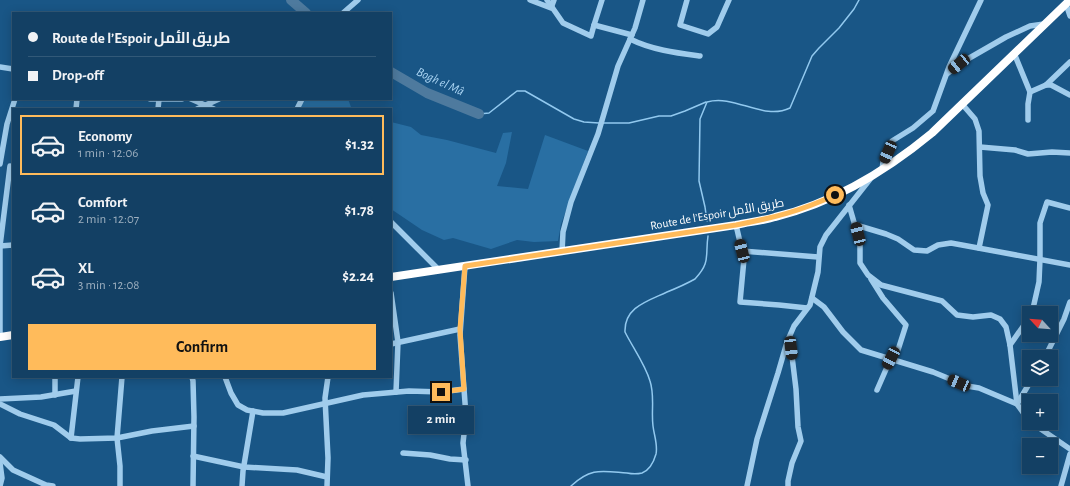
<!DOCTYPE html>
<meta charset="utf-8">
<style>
:root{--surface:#134064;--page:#1c476a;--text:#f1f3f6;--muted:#9dafbf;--line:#325978;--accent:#ffbb5b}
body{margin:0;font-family:"Alegreya Sans",Cairo,sans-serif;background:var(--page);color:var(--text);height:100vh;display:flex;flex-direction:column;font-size:15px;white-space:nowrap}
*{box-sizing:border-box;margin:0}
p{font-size:13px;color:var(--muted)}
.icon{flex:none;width:22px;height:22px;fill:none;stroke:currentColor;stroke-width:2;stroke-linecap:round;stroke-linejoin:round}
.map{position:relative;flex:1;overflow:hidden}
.details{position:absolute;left:12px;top:108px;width:380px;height:270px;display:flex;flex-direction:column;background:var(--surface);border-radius:0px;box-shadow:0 2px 10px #0003,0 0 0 1px var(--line)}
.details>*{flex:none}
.hud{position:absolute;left:12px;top:12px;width:380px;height:88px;border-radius:0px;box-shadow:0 2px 10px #0003,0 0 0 1px var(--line);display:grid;align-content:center;height:88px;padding:0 16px;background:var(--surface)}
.needle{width:26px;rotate:296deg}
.tools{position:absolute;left:1022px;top:306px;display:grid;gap:8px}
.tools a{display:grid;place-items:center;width:36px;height:36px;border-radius:0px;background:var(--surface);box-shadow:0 2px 10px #0003,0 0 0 1px var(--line);font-size:20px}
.end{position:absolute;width:18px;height:18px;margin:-9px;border:5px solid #ffbb5b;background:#111;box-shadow:0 0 0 2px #111}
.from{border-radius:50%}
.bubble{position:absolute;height:28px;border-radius:0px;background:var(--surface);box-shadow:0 2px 10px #0003,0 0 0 1px var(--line);font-size:13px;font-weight:700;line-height:28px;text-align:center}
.car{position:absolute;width:12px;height:24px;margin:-12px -6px;border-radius:5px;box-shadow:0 0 3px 1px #0007;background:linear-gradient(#222 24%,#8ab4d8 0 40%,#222 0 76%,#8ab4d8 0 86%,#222 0)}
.hud b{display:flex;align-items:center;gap:14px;height:38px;font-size:15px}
.hud b+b{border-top:1px solid var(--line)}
.hud i{width:10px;height:10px;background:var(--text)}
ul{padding:7px 0 0;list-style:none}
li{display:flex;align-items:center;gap:12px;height:60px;margin:0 8px 6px;padding:0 8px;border:2px solid transparent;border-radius:0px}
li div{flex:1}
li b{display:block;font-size:15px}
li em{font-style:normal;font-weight:700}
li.on{border-color:var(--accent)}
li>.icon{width:36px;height:36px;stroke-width:1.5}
.action{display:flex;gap:8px;margin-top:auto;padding:8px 16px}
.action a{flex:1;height:46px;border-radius:0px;background:var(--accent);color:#111;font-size:16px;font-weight:700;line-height:46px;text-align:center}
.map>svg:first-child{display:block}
.green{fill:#296fa3}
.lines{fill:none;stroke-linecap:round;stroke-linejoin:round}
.stream{stroke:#92c9ef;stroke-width:1.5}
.river{stroke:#4e7a9e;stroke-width:10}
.minor{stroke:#a0ccec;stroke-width:5.5}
.highway{stroke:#fff;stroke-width:8}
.route{stroke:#ffbb5b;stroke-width:5}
.labels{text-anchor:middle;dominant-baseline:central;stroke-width:3;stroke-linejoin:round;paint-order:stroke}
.street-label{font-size:12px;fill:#fff;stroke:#195686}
.water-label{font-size:13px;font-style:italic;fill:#abd5f4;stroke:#195686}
</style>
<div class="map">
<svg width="1070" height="486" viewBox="0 0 1070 486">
<rect width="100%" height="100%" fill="#195686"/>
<!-- green -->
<g class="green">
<path d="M304,99H348L351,107L350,109H300Z"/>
<path d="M391,122L411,127L421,135L447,140L496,153L503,133L512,132L506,163L497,186L528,189L545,135L588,151L561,224L558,241L534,242L517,240L491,249L453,238L444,240L422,230L391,209Z"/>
</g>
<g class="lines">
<!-- stream -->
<g class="stream">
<path d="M479,114L489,113L517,91H525L574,119L584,122L599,123"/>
<path d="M603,123H629L659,116H671L685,111L706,102"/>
<path d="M707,221L705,207L699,181L700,119L707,102C735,94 763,121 790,108L812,56L819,48L839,28L854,9L859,0"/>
<path d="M571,486C591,467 602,471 627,473C632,474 638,474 642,473C650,470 654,461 656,454C658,445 654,435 653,426C651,411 655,396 650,381C645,364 633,348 625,332C624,307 648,301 667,292C677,288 686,284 695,279C711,262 705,256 708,236"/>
</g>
<!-- river -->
<g class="river">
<path d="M291,0L306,13"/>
<path d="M391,72L427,93L479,114"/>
</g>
<!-- minor -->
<g class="minor">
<path d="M530,0L551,8L554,0"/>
<path d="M547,0L563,23L591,36L594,25L632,35"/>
<path d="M687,0L680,25L708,34L717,27L729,0"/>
<path d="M1066,4L1070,16"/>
<path d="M343,13L358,0"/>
<path d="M594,25L602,0"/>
<path d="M630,39C652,50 677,53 700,56"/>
<path d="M1014,53L1030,92L1028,104V120"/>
<path d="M0,67L13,69"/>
<path d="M948,73L959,64L1006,37L1030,26L1044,24"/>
<path d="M1046,85H1051L1070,95"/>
<path d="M1030,92L1046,85L1070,62"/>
<path d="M150,99H182"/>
<path d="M191,99L214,109"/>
<path d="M962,104L975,119L979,131L980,176L983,193L988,205L979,248"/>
<path d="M76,109L77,99"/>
<path d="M158,109L159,99"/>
<path d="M197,109L219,99"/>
<path d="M297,109L302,99"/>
<path d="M980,147L1015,150L1028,154L1052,152L1070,153"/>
<path d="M0,164L7,124L15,99"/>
<path d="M882,170L883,162L892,141L913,128L933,111L949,67L981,0"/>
<path d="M849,205L860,243V263L868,275L881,285L942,301L957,315L973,317L991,315L1000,319L1006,327L1010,345L1017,404L1029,421"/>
<path d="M391,222L439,270"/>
<path d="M736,225L744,259L740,302L779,305L807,308"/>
<path d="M856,225L886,234L898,239L914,250L927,251L938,245L951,243L1070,265"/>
<path d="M0,246L13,245"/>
<path d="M742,251L818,257"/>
<path d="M562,252L563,232L571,202L598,134L618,66L635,28L643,0"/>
<path d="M465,266L460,335L466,416L463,443L468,486"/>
<path d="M871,279L883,298L906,325L898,350L891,358L877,390"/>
<path d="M391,293L398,342L396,392"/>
<path d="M812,298L824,307L843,332L861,350L933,372L967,386L979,388L1017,404L1032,379"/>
<path d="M1032,313L1039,282L1040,259V223L1047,202L1070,208"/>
<path d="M0,337V246L10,166"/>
<path d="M787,342L791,348L796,389L798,427L801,441L792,463L788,481V486"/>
<path d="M391,344L460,329"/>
<path d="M1010,345L1029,318"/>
<path d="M1045,357L1064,319L1070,302"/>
<path d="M192,377L193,381L194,417L193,486"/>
<path d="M225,377L231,393L238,405L247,410L263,413H283L363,395L409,391L441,392L464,389"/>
<path d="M55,395V377"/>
<path d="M0,399L41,397L76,391"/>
<path d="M0,404L20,414L54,425L71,438L80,439L117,438L152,431L194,426"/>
<path d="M1032,423L1070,449"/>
<path d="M71,438L78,377"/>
<path d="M403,453L430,455L450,459L466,460"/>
<path d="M193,456L244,467L297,470L327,477"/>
<path d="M0,457L13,470L46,485L53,486"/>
<path d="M0,463L2,478L0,486"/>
<path d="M120,486V466L117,438L122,377"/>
<path d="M242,486L243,471L253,411"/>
<path d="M327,486L328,458L325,398L328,377"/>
<path d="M747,486L757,439L778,373L787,342L794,326L810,305L818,272L820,247L826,235L871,178"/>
<path d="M1061,486L1070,454"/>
</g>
<!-- highway -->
<g class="highway">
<path d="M391,277L736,225C748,222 762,221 775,217C833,203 886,171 932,133L1070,0"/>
<path d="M0,337L13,335"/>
</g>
</g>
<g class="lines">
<!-- route -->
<path class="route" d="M441,392L464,389L460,329L465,266L736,225C773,218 801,211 835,195"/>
</g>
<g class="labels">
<!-- street labels -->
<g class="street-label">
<text transform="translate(717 214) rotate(-10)">Route de l’Espoir طريق الأمل</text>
</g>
<!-- water labels -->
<g class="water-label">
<text transform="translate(440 82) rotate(25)">Bogh el Mâ</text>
</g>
</g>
</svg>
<div class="tools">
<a><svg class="needle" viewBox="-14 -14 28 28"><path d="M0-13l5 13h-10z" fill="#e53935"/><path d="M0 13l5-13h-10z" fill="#9dafbf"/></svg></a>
<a><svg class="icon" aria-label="layers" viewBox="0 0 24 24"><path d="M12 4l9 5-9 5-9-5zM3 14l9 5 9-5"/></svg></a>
<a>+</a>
<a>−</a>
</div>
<i class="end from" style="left:835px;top:195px"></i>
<i class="end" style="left:441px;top:392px"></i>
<div class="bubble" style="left:408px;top:406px;width:66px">2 min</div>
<i class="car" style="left:959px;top:64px;rotate:231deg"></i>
<i class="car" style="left:888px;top:152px;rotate:204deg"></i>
<i class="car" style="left:858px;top:234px;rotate:346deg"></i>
<i class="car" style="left:742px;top:251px;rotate:346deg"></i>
<i class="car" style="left:791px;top:348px;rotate:173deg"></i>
<i class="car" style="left:891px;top:358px;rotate:207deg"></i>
<i class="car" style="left:959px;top:383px;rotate:293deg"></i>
<div class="hud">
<b><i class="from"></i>Route de l’Espoir طريق الأمل</b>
<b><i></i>Drop-off</b>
</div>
<section class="details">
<ul>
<li class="on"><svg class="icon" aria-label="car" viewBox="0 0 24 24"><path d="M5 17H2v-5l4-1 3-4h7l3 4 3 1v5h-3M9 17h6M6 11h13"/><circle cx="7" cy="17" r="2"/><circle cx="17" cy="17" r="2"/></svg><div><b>Economy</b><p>1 min · 12:06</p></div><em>$1.32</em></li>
<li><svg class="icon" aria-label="car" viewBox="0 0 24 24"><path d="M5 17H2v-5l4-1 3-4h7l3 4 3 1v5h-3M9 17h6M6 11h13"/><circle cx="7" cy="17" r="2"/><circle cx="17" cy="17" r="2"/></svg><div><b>Comfort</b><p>2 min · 12:07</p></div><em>$1.78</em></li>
<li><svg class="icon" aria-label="car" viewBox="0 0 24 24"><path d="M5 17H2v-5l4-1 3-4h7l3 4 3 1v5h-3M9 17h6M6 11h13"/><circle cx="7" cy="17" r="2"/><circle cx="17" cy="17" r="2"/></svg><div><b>XL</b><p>3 min · 12:08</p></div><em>$2.24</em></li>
</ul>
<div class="action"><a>Confirm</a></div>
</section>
</div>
